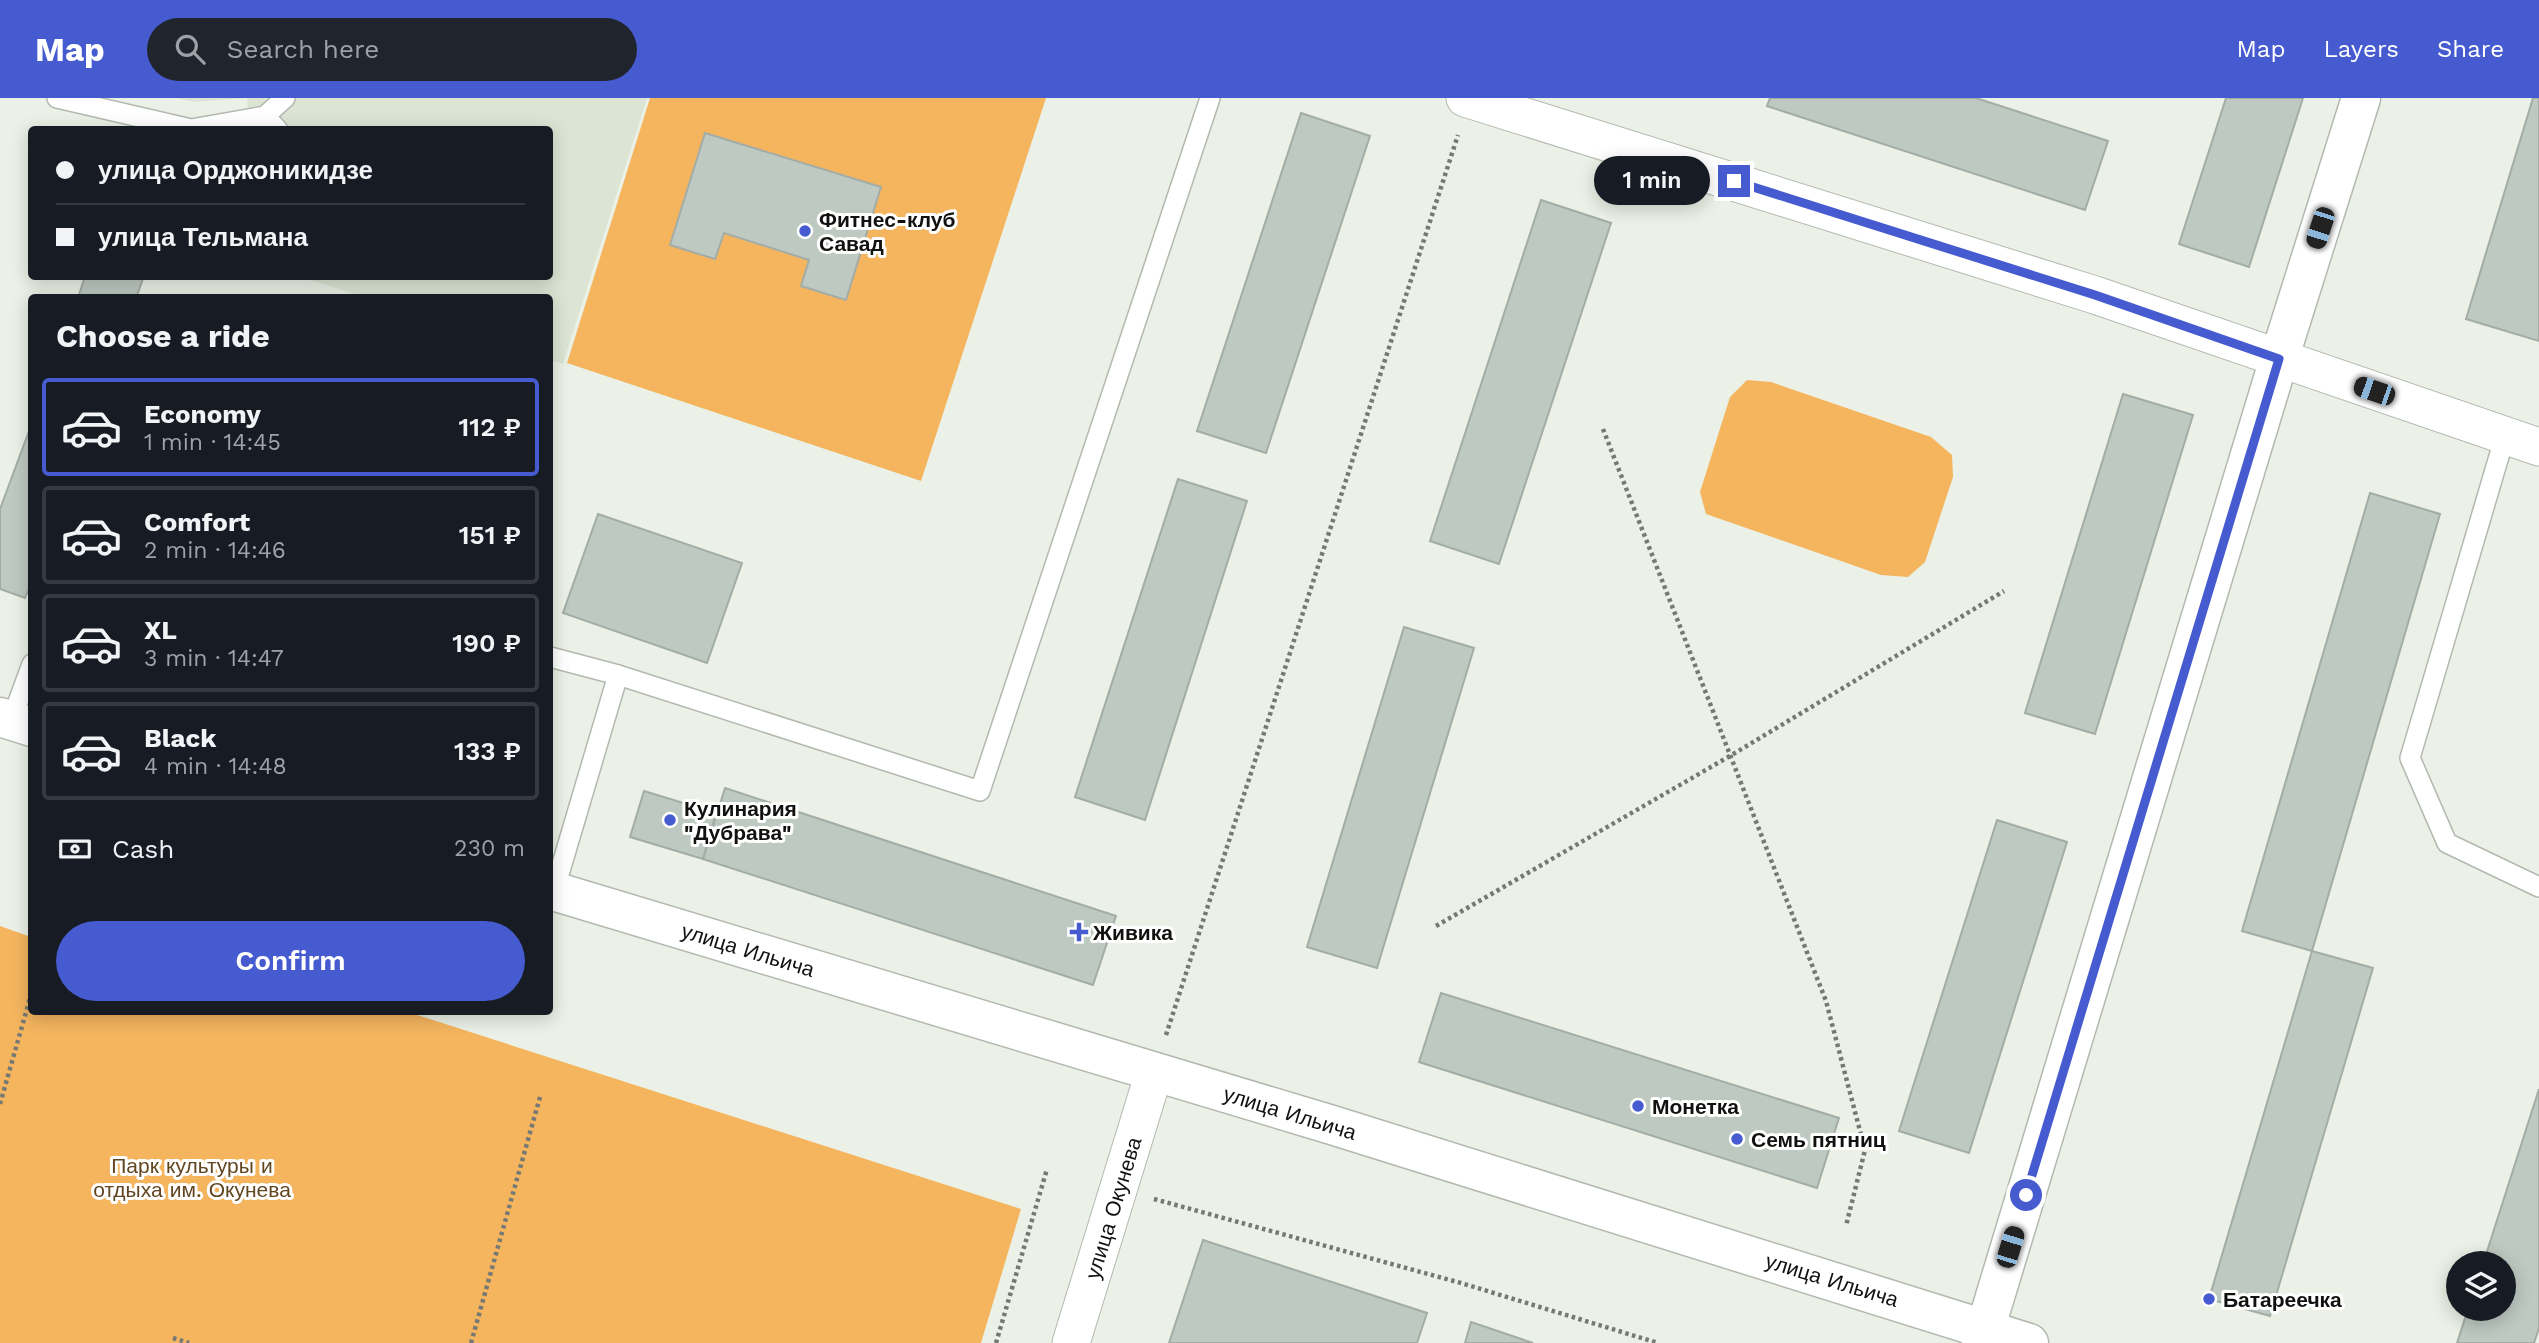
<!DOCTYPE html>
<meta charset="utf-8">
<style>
:root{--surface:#171b24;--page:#20242c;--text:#f1f3f6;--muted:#9ea1a6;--line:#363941;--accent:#465bcf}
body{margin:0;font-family:"Work Sans",sans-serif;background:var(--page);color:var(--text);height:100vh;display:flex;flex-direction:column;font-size:26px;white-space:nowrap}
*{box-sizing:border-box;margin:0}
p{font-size:23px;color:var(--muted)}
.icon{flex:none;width:38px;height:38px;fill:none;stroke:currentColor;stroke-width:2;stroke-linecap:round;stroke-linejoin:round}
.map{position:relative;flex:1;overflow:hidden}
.sheet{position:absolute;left:28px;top:196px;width:525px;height:721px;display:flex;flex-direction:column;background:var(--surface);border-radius:7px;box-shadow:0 4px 18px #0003}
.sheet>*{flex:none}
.guide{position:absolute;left:28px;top:28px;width:525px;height:154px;border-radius:7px;box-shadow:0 4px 18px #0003;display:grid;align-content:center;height:154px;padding:0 28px;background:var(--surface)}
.controls{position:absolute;left:2446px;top:1153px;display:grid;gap:14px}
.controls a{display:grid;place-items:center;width:70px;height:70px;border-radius:50%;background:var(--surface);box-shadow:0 4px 18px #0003;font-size:35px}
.end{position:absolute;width:32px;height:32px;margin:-16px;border:9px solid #465bcf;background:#fff;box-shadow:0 0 0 4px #fff}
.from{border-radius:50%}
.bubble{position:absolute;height:49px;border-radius:24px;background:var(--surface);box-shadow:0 4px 18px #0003;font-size:23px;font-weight:600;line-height:49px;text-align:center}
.car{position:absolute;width:21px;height:42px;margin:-21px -10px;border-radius:9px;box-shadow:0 0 5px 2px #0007;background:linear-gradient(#222 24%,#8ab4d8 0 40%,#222 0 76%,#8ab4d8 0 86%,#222 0)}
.guide b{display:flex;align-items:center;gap:24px;height:66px;font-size:26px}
.guide b+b{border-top:2px solid var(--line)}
.guide i{width:18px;height:18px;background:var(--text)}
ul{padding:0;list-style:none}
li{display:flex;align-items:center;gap:21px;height:98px;margin:0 14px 10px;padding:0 14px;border:4px solid var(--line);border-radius:7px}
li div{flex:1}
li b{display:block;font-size:26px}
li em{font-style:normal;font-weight:600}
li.on{border-color:var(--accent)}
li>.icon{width:63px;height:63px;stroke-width:1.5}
h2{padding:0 28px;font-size:32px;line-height:84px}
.pay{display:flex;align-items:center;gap:18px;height:77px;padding:0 28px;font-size:26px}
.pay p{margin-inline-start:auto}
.cta{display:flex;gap:14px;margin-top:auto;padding:14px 28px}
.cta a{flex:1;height:80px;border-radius:42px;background:var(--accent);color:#fff;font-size:28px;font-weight:600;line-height:80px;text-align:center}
header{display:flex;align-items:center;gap:42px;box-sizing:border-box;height:98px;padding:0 35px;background:var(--accent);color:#fff}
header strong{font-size:33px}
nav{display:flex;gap:38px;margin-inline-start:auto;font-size:24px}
.search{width:490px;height:63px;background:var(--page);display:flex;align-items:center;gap:18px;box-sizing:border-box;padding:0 24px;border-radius:38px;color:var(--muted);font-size:26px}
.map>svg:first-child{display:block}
.built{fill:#dce5d3}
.green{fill:#f5b55f}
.building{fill:#bec9c2;stroke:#a3ada6;stroke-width:2}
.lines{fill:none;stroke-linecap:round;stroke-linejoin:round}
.lane-casing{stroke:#b4b9af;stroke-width:22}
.street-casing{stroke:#b4b9af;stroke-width:39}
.secondary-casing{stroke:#b4b9af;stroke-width:41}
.path{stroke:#767973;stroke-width:4.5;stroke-dasharray:3.5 3.5;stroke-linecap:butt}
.lane{stroke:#fff;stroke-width:19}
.street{stroke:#fff;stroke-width:37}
.secondary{stroke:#fff;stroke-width:38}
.route{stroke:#465bcf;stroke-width:9}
.poi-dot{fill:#465bcf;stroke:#fff;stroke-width:2.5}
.labels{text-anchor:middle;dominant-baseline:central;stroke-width:6;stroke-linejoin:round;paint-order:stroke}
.poi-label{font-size:21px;font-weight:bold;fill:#11120f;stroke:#fff;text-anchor:start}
.street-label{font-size:21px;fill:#11120f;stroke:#fff}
.park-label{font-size:21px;fill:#614621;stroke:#fff}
</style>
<header>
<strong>Map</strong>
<div class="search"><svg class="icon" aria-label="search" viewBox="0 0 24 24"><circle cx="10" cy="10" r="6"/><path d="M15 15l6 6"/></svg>Search here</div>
<nav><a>Map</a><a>Layers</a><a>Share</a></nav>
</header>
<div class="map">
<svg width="2539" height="1245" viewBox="0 0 2539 1245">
<rect width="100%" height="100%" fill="#ebf1e6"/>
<!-- built -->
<path class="built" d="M176,0H647L563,266L550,262V200L364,199L301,179L550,178V32L249,31L247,0L194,4Z"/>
<!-- green -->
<g class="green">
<path d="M650,0H1046L921,383L567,265Z"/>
<path d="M1747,282L1771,284L1931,339L1952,357L1953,379L1925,464L1908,479L1881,477L1706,416L1700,394L1730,299Z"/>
<path d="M0,828L31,839L32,914H408L1021,1111L981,1245H0Z"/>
</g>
<!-- building -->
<g class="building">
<path d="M1770,0H1976L2108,43L2085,112L1767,8Z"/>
<path d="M2226,0H2303L2249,169L2179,146Z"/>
<path d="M2533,0H2539V243L2466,221Z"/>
<path d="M1301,15L1370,38L1266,355L1197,333Z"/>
<path d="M705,35L881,89L846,202L801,188L809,162L724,135L715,161L670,147Z"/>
<path d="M1541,102L1611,125L1499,466L1430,443Z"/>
<path d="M85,178H144L136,200H78Z"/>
<path d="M2123,296L2193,317L2095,636L2025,615Z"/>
<path d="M32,325V483L25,500L0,491V411Z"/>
<path d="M1178,381L1247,403L1145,722L1075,699Z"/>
<path d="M2370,395L2440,416L2312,853L2242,833Z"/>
<path d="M598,416L742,465L707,565L563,515Z"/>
<path d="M1404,529L1474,550L1377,870L1307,849Z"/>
<path d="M725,690L1116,818L1093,887L703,761Z"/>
<path d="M644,693L716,715L703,761L630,739Z"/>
<path d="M1997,722L2067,744L1969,1055L1899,1033Z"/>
<path d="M2312,853L2373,870L2270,1218L2209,1201Z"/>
<path d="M1441,895L1839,1020L1817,1090L1419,964Z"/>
<path d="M2539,991V1230L2534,1245H2457L2468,1211H2504V1166H2483Z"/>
<path d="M1203,1142L1427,1215L1417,1245H1169Z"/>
<path d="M1471,1224L1533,1245H1465Z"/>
</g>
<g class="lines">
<!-- lane casing -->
<g class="lane-casing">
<g id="lane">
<path d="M57,0L191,31L265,18L285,0"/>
<path d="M265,18L278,32"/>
<path d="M2505,338L2410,660L2447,745L2539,789"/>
<path d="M550,559L618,577L980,693L1210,0"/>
<path d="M11,623L32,566"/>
<path d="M554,793L618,577"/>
</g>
</g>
<!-- street casing -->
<g class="street-casing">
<g id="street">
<path d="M1465,0L2095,197L2539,349"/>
<path d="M1071,1245L1154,975"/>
</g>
</g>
<!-- secondary casing -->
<g class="secondary-casing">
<g id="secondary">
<path d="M0,619L32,629"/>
<path d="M550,792L1332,1027L2029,1245"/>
<path d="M1981,1245L2279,261L2361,0"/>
</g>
</g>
<!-- path -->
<g class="path">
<path d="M1603,331L1826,903L1865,1052L1846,1128"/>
<path d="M1436,828L1730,658L2004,493"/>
<path d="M1166,937L1458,37"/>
<path d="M0,1006L32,893"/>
<path d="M1154,1101L1461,1185L1658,1245"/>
<path d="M173,1240L189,1245"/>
<path d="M471,1245L540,999"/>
<path d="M996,1245L1047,1071"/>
</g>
<!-- lane -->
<use href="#lane" class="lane"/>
<!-- street -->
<use href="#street" class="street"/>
<!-- secondary -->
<use href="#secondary" class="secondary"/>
</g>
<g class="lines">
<!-- route -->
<path class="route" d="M1734,83L2095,197L2279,261L2026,1097"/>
</g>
<!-- markers -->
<g class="poi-dot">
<circle cx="805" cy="133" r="7"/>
<circle cx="670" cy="722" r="7"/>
<path d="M1075.5 823.5h7v7h7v7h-7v7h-7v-7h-7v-7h7z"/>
<circle cx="1638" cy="1008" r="7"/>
<circle cx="1737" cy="1041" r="7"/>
<circle cx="2209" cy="1201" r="7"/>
</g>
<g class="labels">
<!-- poi labels -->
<g class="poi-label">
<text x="819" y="121">Фитнес-клуб<tspan x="819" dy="24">Савад</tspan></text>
<text x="684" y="710">Кулинария<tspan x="684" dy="24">"Дубрава"</tspan></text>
<text x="1093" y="834">Живика</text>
<text x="1652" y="1008">Монетка</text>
<text x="1751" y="1041">Семь пятниц</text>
<text x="2223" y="1201">Батареечка</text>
</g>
<!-- street labels -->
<g class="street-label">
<text transform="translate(748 852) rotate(17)">улица Ильича</text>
<text transform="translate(1290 1015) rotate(17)">улица Ильича</text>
<text transform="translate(1113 1110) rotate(-73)">улица Окунева</text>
<text transform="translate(1832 1182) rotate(17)">улица Ильича</text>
</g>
<!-- park labels -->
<g class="park-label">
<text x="192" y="1067">Парк культуры и<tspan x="192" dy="24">отдыха им. Окунева</tspan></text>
</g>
</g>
</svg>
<div class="controls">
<a><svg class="icon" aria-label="layers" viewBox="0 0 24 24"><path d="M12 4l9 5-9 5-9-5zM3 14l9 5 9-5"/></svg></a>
</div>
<i class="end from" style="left:2026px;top:1097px"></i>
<i class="end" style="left:1734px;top:83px"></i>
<div class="bubble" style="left:1594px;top:58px;width:116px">1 min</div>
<i class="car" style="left:2320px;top:130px;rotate:198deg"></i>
<i class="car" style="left:2374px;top:293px;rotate:289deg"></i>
<i class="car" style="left:2010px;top:1149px;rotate:17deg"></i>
<div class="guide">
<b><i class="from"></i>улица Орджоникидзе</b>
<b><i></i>улица Тельмана</b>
</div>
<section class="sheet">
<h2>Choose a ride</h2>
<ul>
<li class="on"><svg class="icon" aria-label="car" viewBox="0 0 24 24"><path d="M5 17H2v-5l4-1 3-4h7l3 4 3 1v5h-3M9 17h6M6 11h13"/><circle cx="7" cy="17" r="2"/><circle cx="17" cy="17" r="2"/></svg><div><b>Economy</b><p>1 min · 14:45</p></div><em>112 ₽</em></li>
<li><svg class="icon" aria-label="car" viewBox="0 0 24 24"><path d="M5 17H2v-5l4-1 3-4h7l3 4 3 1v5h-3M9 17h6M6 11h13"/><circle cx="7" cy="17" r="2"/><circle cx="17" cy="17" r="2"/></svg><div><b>Comfort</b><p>2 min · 14:46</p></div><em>151 ₽</em></li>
<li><svg class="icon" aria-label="car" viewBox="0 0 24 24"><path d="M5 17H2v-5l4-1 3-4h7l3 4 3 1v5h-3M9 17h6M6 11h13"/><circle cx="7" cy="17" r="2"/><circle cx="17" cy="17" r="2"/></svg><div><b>XL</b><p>3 min · 14:47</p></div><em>190 ₽</em></li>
<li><svg class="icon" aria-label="car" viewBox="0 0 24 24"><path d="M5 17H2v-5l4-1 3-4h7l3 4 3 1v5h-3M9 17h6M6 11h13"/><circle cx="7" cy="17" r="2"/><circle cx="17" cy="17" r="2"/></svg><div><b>Black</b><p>4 min · 14:48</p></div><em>133 ₽</em></li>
</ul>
<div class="pay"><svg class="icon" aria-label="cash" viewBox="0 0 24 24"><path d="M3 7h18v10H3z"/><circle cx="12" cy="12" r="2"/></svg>Cash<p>230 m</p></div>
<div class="cta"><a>Confirm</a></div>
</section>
</div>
